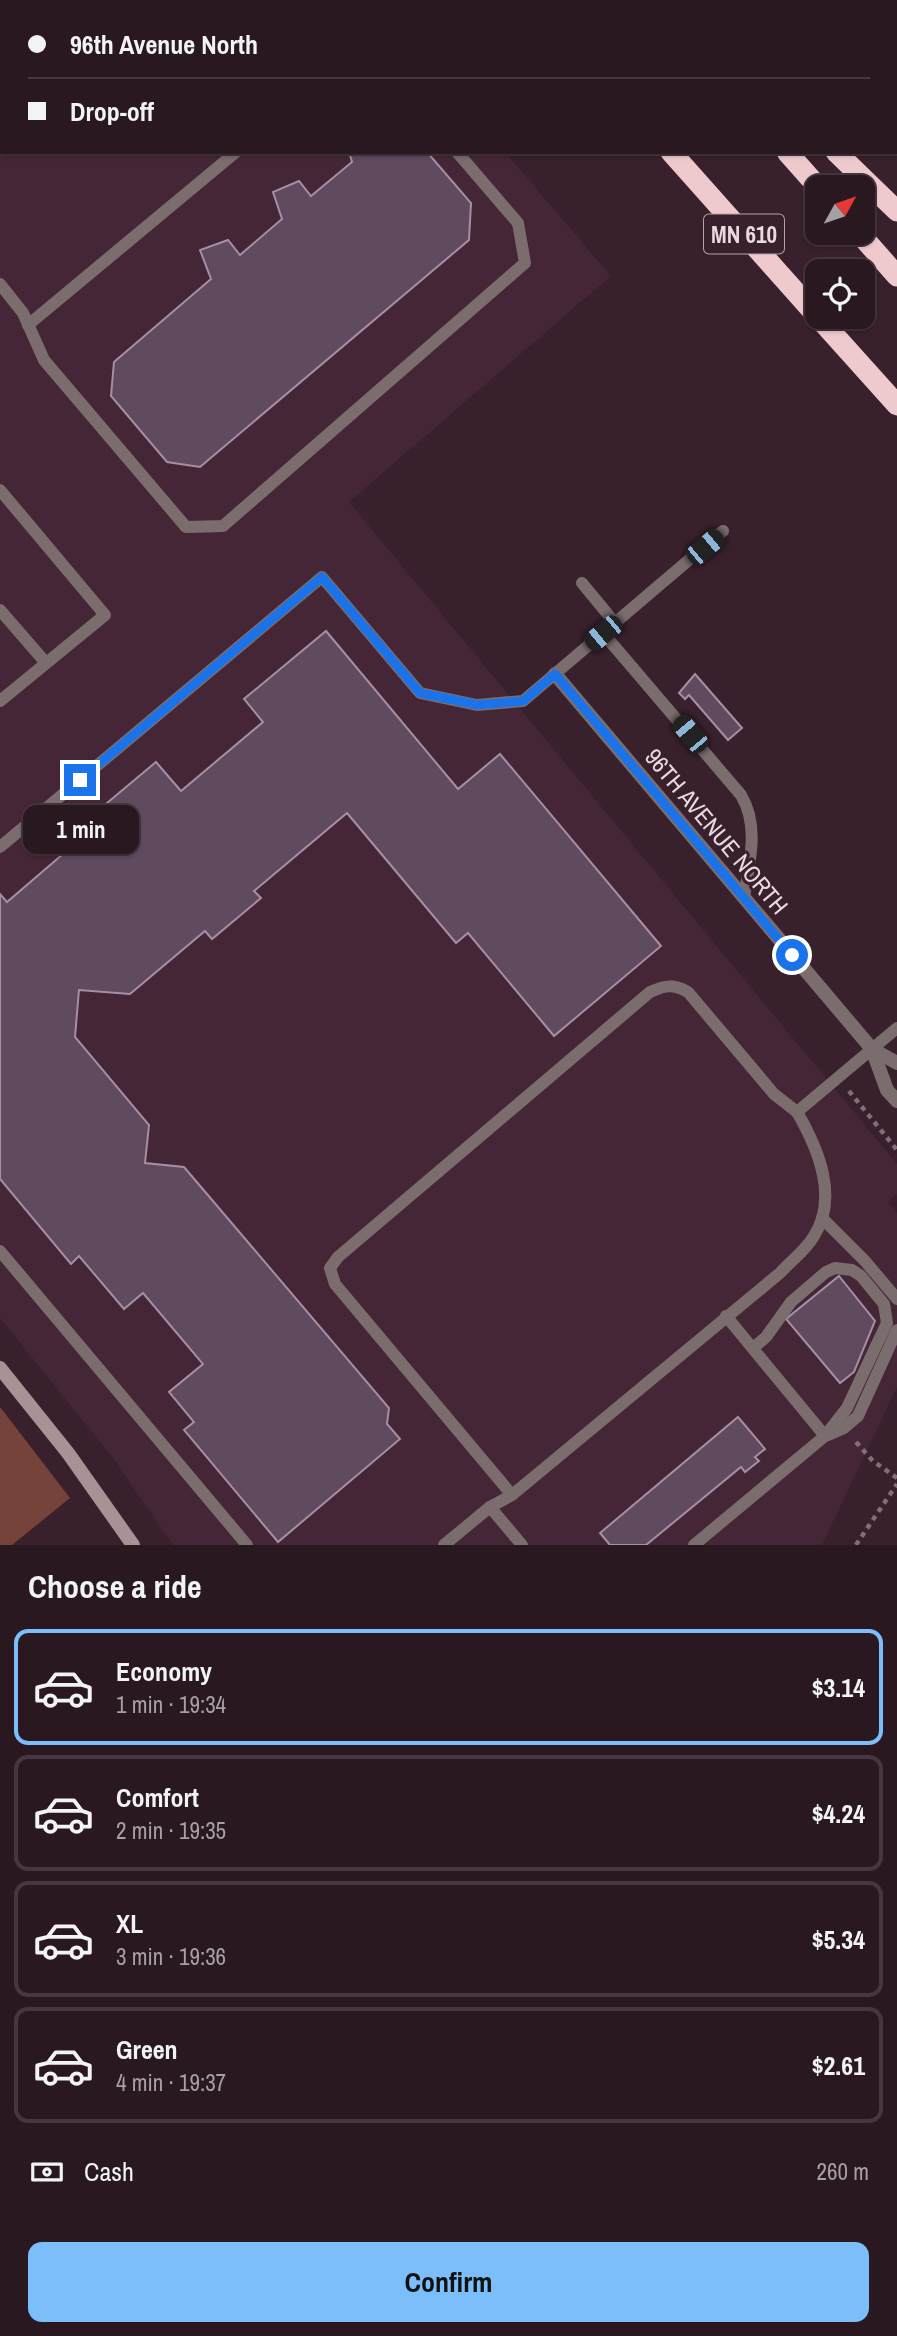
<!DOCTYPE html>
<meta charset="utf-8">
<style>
:root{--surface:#2a1821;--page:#32212a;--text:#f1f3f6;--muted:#a5a0a5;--line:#46373f;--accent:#7cbef9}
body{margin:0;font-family:"Archivo Narrow",sans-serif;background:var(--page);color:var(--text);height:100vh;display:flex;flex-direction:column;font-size:26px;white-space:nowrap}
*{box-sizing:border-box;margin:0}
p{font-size:23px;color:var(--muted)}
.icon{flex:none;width:38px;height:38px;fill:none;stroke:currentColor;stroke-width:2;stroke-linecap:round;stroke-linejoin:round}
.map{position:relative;height:1545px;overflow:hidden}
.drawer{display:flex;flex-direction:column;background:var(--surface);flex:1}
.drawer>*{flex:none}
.guide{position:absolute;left:0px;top:0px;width:898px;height:154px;box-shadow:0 2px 5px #0004,0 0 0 2px var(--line);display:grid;align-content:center;height:154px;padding:0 28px;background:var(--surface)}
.needle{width:46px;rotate:50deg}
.buttons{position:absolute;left:805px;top:175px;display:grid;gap:14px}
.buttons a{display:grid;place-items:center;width:70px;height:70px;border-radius:14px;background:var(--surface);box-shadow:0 2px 5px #0004,0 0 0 2px var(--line);font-size:35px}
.end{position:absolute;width:32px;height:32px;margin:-16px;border:9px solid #1a73e8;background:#fff;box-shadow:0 0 0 4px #fff}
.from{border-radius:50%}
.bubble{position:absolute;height:49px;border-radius:14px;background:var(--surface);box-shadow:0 2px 5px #0004,0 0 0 2px var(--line);font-size:23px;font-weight:800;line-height:49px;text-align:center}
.car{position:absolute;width:21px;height:42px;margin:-21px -10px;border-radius:9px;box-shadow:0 0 5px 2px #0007;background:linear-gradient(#222 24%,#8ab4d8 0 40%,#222 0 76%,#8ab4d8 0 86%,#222 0)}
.guide b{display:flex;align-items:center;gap:24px;height:66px;font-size:26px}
.guide b+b{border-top:2px solid var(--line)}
.guide i{width:18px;height:18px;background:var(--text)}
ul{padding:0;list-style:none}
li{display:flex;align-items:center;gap:21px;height:116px;margin:0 14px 10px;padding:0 14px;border:4px solid var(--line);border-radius:14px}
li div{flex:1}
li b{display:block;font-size:26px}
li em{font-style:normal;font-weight:800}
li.on{border-color:var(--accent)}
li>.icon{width:63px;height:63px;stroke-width:1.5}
h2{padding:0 28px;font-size:32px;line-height:84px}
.pay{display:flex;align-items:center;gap:18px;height:77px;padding:0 28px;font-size:26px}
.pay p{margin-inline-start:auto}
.button{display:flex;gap:14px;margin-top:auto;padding:14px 28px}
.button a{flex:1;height:80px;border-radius:14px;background:var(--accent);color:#111;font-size:28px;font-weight:800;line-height:80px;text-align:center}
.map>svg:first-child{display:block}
.built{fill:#452636}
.green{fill:#75433a}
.building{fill:#604a5e;stroke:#a68ea4;stroke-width:2}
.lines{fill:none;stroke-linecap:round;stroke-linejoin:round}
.path{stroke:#826d78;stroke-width:4.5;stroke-dasharray:5 5;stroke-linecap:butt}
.lane{stroke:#7b6c6e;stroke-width:12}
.street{stroke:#7b6c6e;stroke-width:14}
.secondary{stroke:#a99295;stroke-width:14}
.highway{stroke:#eecace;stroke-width:21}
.route{stroke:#1a73e8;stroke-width:9}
.labels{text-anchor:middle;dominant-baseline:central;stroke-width:6;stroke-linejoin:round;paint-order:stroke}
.shield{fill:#38202c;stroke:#b5a2ab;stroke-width:2}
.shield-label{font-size:23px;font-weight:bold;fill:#ead9e1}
.street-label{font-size:24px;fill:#ead9e1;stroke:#38202c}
</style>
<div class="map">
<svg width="897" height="1545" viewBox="0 0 897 1545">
<rect width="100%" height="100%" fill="#38202c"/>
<!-- built -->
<path class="built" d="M0,0H374L2,2V152H505L611,276L349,502L897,1164V1194L888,1202L897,1213V1387L822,1545H173L113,1458L0,1318Z"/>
<!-- green -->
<path class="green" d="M0,1407L70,1498L12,1545H0Z"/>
<!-- building -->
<g class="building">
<path d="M53,0H284L51,2Z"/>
<path d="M349,152H427L471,203L469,240L200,467L167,462L111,396L114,362L211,279L200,250L228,240L240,255L282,219L273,192L299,181L311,196L352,162Z"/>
<path d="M326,631L458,789L500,754L661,946L554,1036L468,933L456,943L347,813L254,891L261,898L212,939L205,931L130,994L79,990L75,1037L149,1125L145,1163L184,1167L389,1408L387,1424L400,1439L278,1542L184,1430L194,1422L169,1392L203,1364L143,1293L124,1309L79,1256L71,1264L0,1179V894L7,902L84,836L77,828L156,762L181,791L263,722L244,699Z"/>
<path d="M695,674L742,728L728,740L689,695L685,699L679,693Z"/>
<path d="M839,1276L875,1321L854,1372L840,1383L786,1319Z"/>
<path d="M738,1417L765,1449L755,1457L759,1461L745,1472L741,1467L646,1545H610L600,1533Z"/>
</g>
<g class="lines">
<!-- path -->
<g class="path">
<path d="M849,1091L897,1150"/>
<path d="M856,1442L873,1461L897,1478"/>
<path d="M856,1545L897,1484"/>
</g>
<!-- lane -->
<g class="lane">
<path d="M327,0L328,2"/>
<path d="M0,284L23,313L44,360L186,527L223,526L525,263L518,223L457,152"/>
<path d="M28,325L236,152"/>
<path d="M0,490L105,615L0,701"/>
<path d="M582,583L615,623"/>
<path d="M0,610L46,663"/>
<path d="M603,633L741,795C760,827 749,863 744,898"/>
<path d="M0,847L322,577L420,693L477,705L523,701L723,531"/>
<path d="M822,1218L865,1261L897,1299"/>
<path d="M0,1251L247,1545"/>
<path d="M726,1316L825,1436"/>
<path d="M828,1435L844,1428L858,1416L897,1330"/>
<path d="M512,1495L335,1284L330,1268L338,1257L650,992C666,985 673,984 688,992L774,1094L797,1112"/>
<path d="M490,1507L522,1545"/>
<path d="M444,1545L490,1507L512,1495L780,1273C791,1261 806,1250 814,1236C839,1197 818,1148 797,1112L897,1028"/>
<path d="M694,1545L825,1436L847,1408L877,1344L887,1323L884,1304L861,1276L852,1270L835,1268L826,1272L791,1302L766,1337L753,1348"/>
</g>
<!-- street -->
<g class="street">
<path d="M555,674L872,1049L887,1090L897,1101"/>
<path d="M872,1049L897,1063"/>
</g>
<!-- secondary -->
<path class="secondary" d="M0,1368L68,1453L133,1545"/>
<!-- highway -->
<g class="highway">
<path d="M536,0L537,2"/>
<path d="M652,0L654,2"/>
<path d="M687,0L689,2"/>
<path d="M671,152L817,316"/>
<path d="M787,152L818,187"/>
<path d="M836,152L897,211"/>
<path d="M859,233L897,276"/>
<path d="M818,317L897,405"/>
</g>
</g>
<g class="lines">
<!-- route -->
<path class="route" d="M80,780L322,577L420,693L478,705L523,701L555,674L792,955"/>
</g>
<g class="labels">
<!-- shield labels -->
<rect class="shield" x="704" y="214.5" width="80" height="39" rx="5"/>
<g class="shield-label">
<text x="744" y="234">MN 610</text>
</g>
<!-- street labels -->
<g class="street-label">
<text transform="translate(717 831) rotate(50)">96TH AVENUE NORTH</text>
</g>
</g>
</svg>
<div class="buttons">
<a><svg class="needle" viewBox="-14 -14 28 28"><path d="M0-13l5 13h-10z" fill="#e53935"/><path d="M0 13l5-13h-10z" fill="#a5a0a5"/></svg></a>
<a><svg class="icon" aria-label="locate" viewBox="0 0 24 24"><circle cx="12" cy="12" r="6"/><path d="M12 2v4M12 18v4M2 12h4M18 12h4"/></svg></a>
</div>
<i class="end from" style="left:792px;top:955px"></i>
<i class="end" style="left:80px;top:780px"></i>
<div class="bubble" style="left:23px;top:805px;width:116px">1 min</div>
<i class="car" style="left:705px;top:547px;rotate:50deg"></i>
<i class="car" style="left:603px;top:633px;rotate:230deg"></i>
<i class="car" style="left:690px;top:734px;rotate:320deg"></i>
<div class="guide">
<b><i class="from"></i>96th Avenue North</b>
<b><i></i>Drop-off</b>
</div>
</div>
<section class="drawer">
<h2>Choose a ride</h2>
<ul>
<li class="on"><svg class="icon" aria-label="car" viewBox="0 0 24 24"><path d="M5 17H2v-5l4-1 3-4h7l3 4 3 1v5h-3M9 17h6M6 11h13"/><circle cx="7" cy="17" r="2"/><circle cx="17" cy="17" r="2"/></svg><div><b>Economy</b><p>1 min · 19:34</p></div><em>$3.14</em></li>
<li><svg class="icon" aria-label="car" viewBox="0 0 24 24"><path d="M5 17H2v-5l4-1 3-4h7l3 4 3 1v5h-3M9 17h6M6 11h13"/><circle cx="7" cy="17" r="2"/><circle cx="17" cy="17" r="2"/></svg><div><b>Comfort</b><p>2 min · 19:35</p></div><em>$4.24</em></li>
<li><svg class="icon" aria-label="car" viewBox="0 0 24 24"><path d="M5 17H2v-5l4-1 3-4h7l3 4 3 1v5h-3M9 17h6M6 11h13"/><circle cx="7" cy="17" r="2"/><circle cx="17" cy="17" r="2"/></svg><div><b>XL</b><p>3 min · 19:36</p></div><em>$5.34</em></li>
<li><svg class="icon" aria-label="car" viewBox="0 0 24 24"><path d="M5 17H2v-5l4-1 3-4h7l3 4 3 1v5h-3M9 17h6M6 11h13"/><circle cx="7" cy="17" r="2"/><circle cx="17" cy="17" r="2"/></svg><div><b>Green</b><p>4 min · 19:37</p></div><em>$2.61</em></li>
</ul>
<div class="pay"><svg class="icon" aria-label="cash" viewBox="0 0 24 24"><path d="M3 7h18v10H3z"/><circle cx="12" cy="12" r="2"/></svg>Cash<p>260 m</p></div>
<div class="button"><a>Confirm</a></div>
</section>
